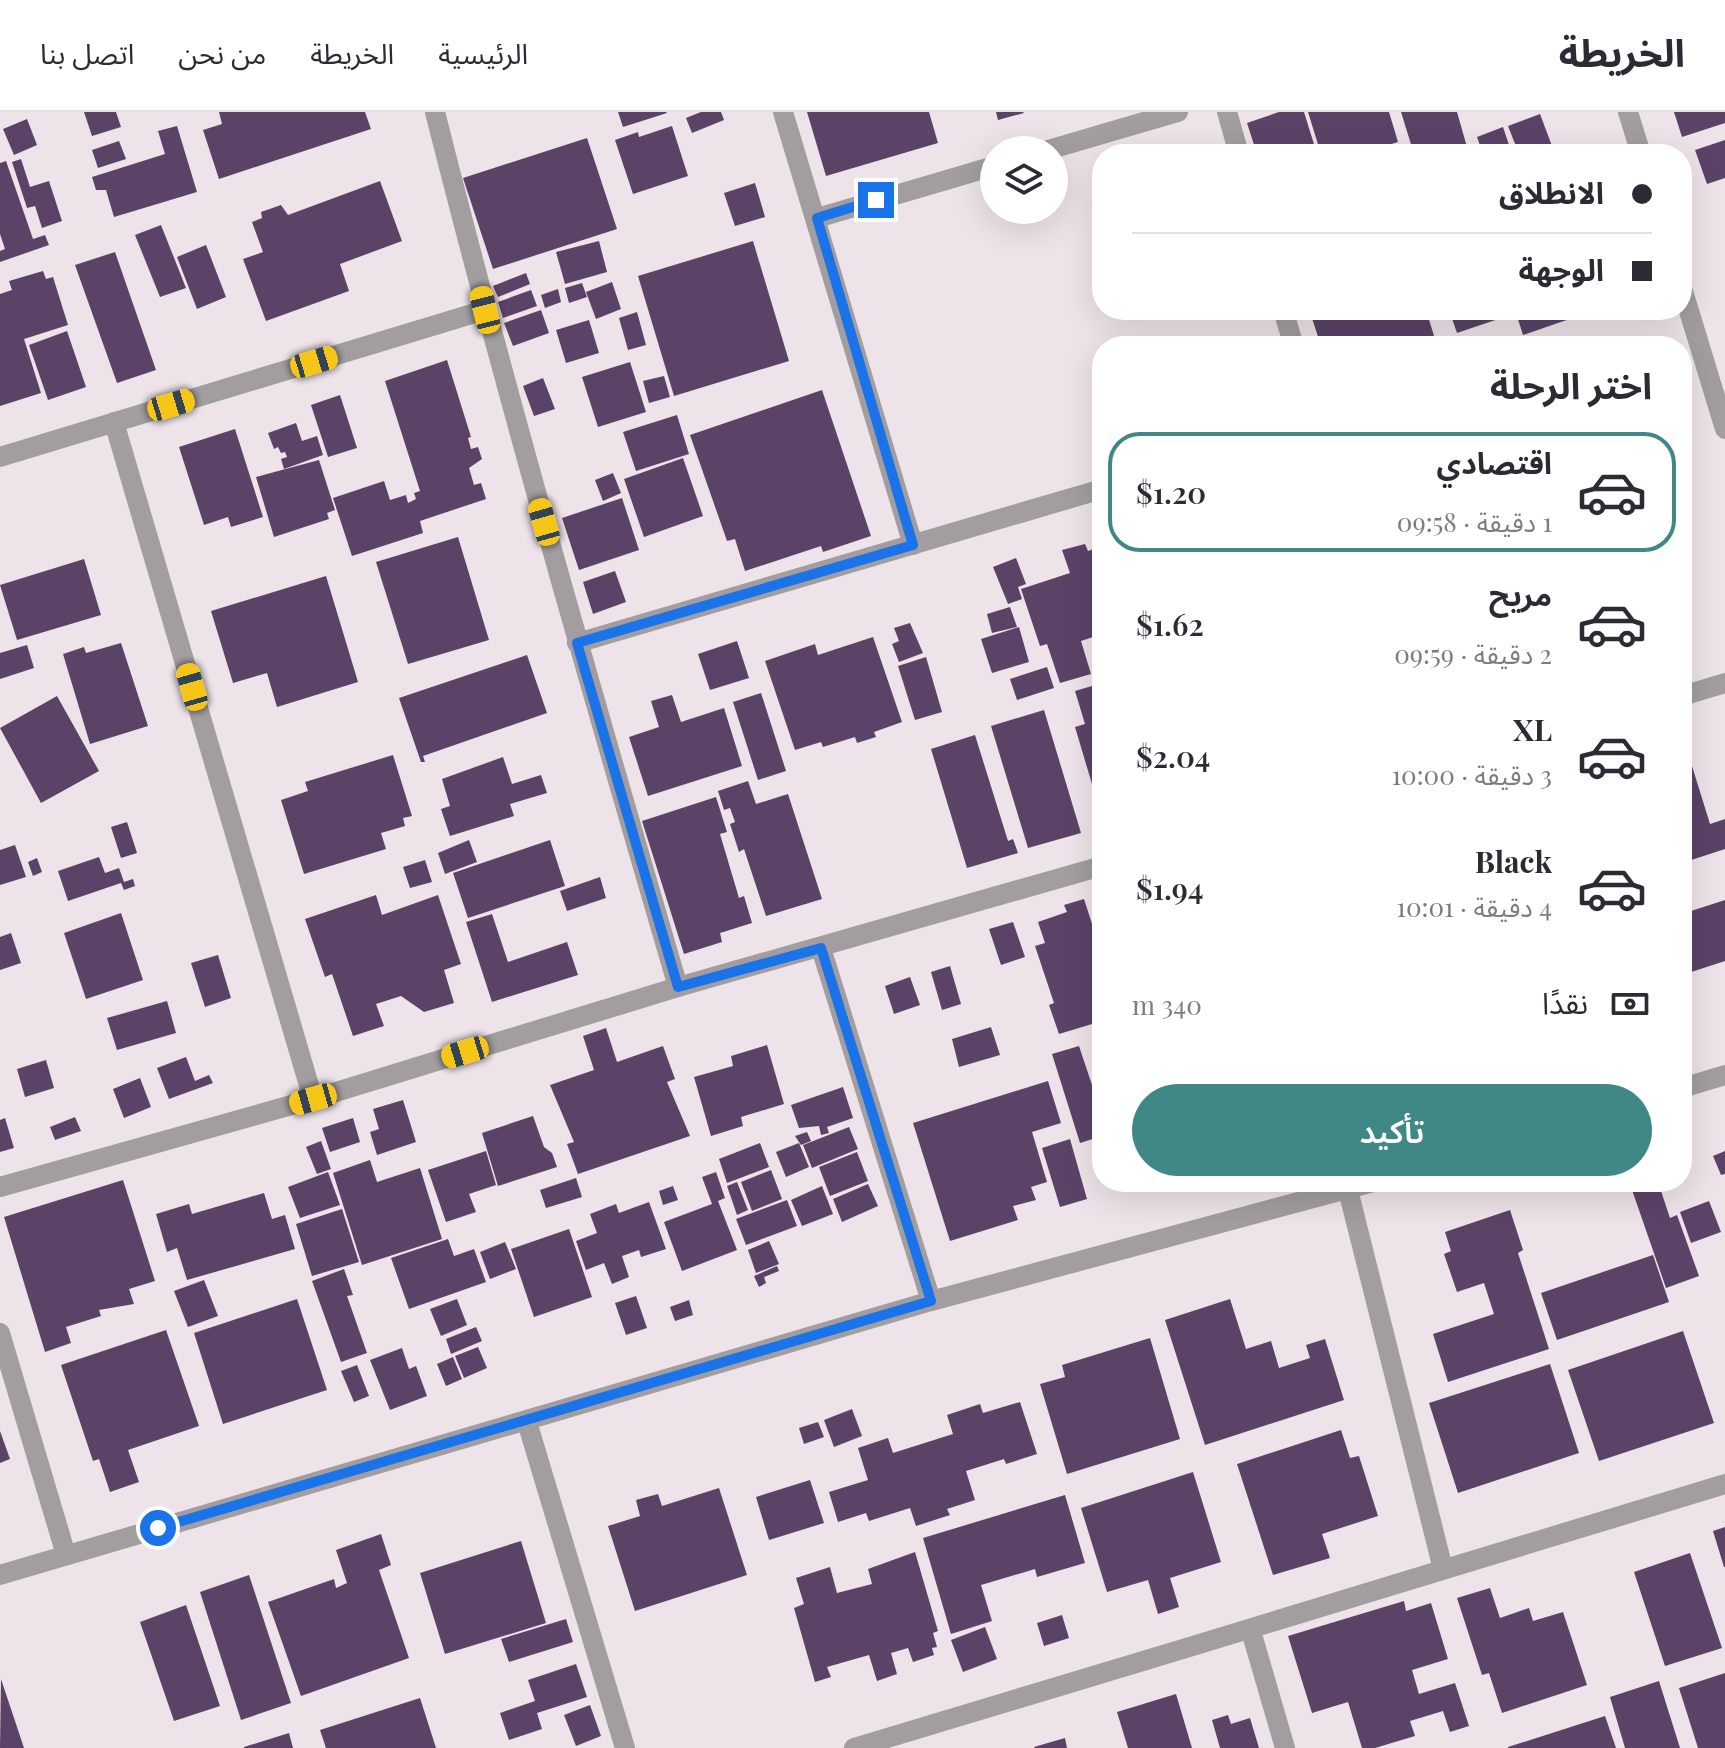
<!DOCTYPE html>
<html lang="ar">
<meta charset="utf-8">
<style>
:root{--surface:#fff;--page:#f7f7f7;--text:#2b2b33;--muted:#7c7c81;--line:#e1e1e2;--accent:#408885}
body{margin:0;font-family:"Playfair Display","Noto Sans Arabic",serif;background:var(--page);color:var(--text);direction:rtl;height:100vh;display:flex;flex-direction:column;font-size:30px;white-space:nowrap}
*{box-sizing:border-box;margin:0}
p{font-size:26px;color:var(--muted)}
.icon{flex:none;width:44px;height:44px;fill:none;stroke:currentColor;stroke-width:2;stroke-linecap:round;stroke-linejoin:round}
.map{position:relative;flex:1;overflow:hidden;direction:ltr}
.drawer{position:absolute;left:1092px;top:224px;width:600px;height:856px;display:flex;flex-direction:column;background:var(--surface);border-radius:32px;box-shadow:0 8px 32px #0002;direction:rtl}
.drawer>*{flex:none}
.guide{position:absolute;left:1092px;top:32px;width:600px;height:176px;border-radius:32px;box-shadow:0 8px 32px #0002;direction:rtl;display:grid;align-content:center;height:176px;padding:0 40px;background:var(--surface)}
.tools{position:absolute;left:980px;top:24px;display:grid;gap:16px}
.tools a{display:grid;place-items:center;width:88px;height:88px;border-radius:50%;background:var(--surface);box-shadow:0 8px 32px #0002;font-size:40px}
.end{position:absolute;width:36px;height:36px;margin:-18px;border:10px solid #1a73e8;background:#fff;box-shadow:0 0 0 4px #fff}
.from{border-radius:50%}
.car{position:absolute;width:24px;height:48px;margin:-24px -12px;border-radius:10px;box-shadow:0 0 6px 2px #0007;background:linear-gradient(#f5c518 24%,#345 0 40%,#f5c518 0 76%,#345 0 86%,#f5c518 0)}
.guide b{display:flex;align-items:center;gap:28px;height:76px;font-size:30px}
.guide b+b{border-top:2px solid var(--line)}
.guide i{width:20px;height:20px;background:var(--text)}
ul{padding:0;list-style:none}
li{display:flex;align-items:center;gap:24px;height:120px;margin:0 16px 12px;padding:0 24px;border:4px solid transparent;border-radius:32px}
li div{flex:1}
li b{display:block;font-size:30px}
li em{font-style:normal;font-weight:600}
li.active{border-color:var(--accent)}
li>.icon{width:72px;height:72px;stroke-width:1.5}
h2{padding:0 40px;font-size:36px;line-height:96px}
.pay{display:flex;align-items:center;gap:20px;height:88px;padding:0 40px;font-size:30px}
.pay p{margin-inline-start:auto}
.primary-button{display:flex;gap:16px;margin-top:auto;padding:16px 40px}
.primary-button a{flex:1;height:92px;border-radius:48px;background:var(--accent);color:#fff;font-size:32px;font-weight:600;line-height:92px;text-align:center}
header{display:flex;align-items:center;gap:48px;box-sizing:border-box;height:112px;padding:0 40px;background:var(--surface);border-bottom:2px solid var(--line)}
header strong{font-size:38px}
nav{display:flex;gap:44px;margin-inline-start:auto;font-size:28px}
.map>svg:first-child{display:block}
.building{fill:#5b4368}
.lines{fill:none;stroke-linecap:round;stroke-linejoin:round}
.minor{stroke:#a29d9e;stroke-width:20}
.route{stroke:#1a73e8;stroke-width:10}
</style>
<header>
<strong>الخريطة</strong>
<nav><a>الرئيسية</a><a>الخريطة</a><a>من نحن</a><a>اتصل بنا</a></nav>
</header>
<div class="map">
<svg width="1725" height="1636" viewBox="0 0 1725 1636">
<rect width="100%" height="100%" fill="#ede3e8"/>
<!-- building -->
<g class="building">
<path d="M84,0H116L121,15L92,24Z"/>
<path d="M219,0H365L371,17L219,67L203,18L222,12Z"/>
<path d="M618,0H666L667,1L623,15Z"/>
<path d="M701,0H721L724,8L692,21L686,6Z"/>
<path d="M807,0H929L938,31L826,64Z"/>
<path d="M996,0H1023L1024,1L998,8Z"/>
<path d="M1279,0H1304L1317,42H1257L1247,11Z"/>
<path d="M1308,0H1389L1398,30L1359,42H1321Z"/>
<path d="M1401,0H1457L1469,42H1414Z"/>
<path d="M1674,0H1725V11L1682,25Z"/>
<path d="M1540,2L1555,42H1519L1508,14Z"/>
<path d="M27,7L37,33L14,43L3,17Z"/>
<path d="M177,14L197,80L114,105L106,78H96L92,65L165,42L158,19Z"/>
<path d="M672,14L688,64L633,82L615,28L638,20L639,25Z"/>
<path d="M1503,15L1512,42H1483L1477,25Z"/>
<path d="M587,26L617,117L493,157L463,66Z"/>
<path d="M1725,28V66L1707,72L1695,38Z"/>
<path d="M119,29L126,47L98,56L92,38Z"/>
<path d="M1393,33L1396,42H1366V41Z"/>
<path d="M21,47L30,75L49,69L62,109L42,116L35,94L27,96L12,50Z"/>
<path d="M6,49L33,127L45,123L49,133L0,150V139L5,137L0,122V51Z"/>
<path d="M380,69L402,129L340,152L349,179L266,209L243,147L263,140L252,110L262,106L261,100L281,93L288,103Z"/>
<path d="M755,71L765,105L735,114L724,81Z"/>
<path d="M161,113L186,176L160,185L135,123Z"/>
<path d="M599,129L607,160L565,172L556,140Z"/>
<path d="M753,129L789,249L674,284L638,164Z"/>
<path d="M206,133L226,185L197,197L177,145Z"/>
<path d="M115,140L156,258L117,271L75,153Z"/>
<path d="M43,159L46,167L53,165L68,213L24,227L41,281L0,294V182L12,178L9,169Z"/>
<path d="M526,161L530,172L498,185L493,174Z"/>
<path d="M612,170L621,197L596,207L586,180Z"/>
<path d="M582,171L587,185L569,191L565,176Z"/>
<path d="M558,177L561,190L545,196L541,183Z"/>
<path d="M531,178L537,194L503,206L498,190Z"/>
<path d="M541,198L549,221L513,234L504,211Z"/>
<path d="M1316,198H1426L1435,227L1411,234H1321L1310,200Z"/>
<path d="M1449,198H1583L1584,202L1523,223L1516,201L1457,221Z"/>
<path d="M637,200L646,233L628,238L619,206Z"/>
<path d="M589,208L599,241L566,251L556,218Z"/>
<path d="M67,219L86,275L48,288L29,233Z"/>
<path d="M447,248L471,325L468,326L471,337L478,335L482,347L469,356L474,373L481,371L486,387L420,409L423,421L352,444L333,386L384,369L390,388L406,383L408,391L416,387L414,381L420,379L385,269Z"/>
<path d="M630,250L646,300L598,315L582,265Z"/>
<path d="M664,264L670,285L649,291L643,269Z"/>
<path d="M543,266L555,297L534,304L523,274Z"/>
<path d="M822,278L871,424L823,440L821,434L745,459L735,427L727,429L690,323Z"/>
<path d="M340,283L357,336L328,345L311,293Z"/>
<path d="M677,303L689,342L636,359L623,320Z"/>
<path d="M296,311L302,329L317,324L323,343L284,357L281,347L287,345L285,340L281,341L278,335L274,337L268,321Z"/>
<path d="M235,317L263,405L231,415L228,405L204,413L179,335Z"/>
<path d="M683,346L703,404L644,425L624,367Z"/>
<path d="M319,348L335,398L327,401L329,407L274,425L256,365Z"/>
<path d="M613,361L621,381L603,389L595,368Z"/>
<path d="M622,386L639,438L579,458L562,406Z"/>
<path d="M458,425L489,528L408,552L376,450Z"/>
<path d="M1085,432L1088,439L1102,434V522L1081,529L1091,562L1060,571L1047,532L1040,534L1021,477L1070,461L1062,438Z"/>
<path d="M1016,446L1026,472L1018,475L1022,487L1008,492L993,455Z"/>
<path d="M84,447L101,503L17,528L0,473Z"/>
<path d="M615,459L626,490L593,502L583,470Z"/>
<path d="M326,464L358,570L277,595L267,561L233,571L211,499Z"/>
<path d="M1682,465L1689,485L1682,487Z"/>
<path d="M1010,495L1017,515L992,521L987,502Z"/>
<path d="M910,511L923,541L899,550L892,532L899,529L894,516Z"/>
<path d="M1019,515L1029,550L992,561L981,527Z"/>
<path d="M873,525L902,610L874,620L876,625L857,631L855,625L823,635L821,630L795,638L765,549L815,532L818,543Z"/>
<path d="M737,529L749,566L710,578L698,542Z"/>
<path d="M121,531L148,614L90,632L63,542L84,535L86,541Z"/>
<path d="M27,533L34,556L0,567V541Z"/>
<path d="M527,543L547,601L423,644L425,650H421L399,586Z"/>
<path d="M926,545L942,600L915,608L898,554Z"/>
<path d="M1047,555L1054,576L1017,588L1010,567Z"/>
<path d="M1102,571V680L1095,682L1075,615L1085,612L1075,579Z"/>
<path d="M761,581L786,659L758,668L733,590Z"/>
<path d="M672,583L681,610L724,596L742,654L648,684L629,625L659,615L651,589Z"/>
<path d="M57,584L99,659L41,691L0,616Z"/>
<path d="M1044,598L1081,721L1028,736L991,614Z"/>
<path d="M975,623L1008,729L1013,727L1018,741L967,756L931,637Z"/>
<path d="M393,643L412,704L403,706L405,714L381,721L386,737L304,762L281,688L308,679L305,670Z"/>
<path d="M503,645L512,672L541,663L547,681L510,692L514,704L450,724L441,697L450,694L442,667Z"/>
<path d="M1692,654L1710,712L1725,707V737L1682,751V657Z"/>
<path d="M748,669L756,692L788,682L822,787L766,804L744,737L739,740L730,712L735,710L730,696L724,698L718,679Z"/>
<path d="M716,685L727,720L720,722L739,786L744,784L752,811L720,821L722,830L684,842L642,709Z"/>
<path d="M127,710L137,741L121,746L111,715Z"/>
<path d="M469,728L477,750L445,762L438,741Z"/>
<path d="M550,728L565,774L468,806L453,761Z"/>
<path d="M15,733L26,765L0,773V738Z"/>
<path d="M99,745L105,761L119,756L124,770L133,767L135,774L124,778L121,771L68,789L58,759Z"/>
<path d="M37,746L42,760L33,764L28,750Z"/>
<path d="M425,748L432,770L410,776L403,755Z"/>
<path d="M600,765L606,786L567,799L560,779Z"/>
<path d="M376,783L382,803L438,783L461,852L444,858L454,891L424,900L401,884L376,892L384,914L353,924L332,862L325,865L305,807Z"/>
<path d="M1084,787L1094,818L1102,815V909L1059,922L1049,893L1054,891L1035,834L1045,831L1038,810L1067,800L1064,793Z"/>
<path d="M1725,788V849L1682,863V802Z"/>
<path d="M121,801L143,868L86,887L64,821Z"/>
<path d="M492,802L508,850L567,830L578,863L492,890L466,810Z"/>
<path d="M1013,810L1025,845L1001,853L989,817Z"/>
<path d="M11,821L21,851L0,858V825Z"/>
<path d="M218,843L231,886L205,895L191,851Z"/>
<path d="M950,854L961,892L942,898L931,860Z"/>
<path d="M910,865L920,893L894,902L885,874Z"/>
<path d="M167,889L176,921L117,938L107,906Z"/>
<path d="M991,915L1000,943L959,955L952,927Z"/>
<path d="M606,916L617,950L663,934L675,967L667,970L690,1024L578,1062L567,1032L574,1030L550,973L594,958L583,924Z"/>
<path d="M767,933L784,992L741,1005L743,1014L711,1024L694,965L733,954L731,944Z"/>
<path d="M1079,934L1092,973L1102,970V1024L1080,1031L1052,942Z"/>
<path d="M186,945L195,969L209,963L213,971L169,987L157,956Z"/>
<path d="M46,948L54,976L25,985L17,957Z"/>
<path d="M140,966L151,995L124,1006L113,977Z"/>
<path d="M1048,969L1061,1011L1032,1020L1047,1070L1031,1075L1036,1088L1013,1094L1018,1108L950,1129L913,1011Z"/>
<path d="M843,975L853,1006L827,1015L829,1021L821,1023L819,1014L799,1016L791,993Z"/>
<path d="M403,988L416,1030L377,1043L370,1020L379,1017L373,997Z"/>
<path d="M533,1004L544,1035L552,1041L557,1055L498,1074L482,1021Z"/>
<path d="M75,1005L81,1019L55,1028L50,1015Z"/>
<path d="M5,1006L14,1036L0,1040V1008Z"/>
<path d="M353,1006L360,1030L330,1040L322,1016Z"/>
<path d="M849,1015L858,1037L812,1056L803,1033Z"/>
<path d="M807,1020L811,1029L801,1033L795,1024Z"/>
<path d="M1070,1027L1087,1087L1060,1095L1042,1036Z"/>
<path d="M321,1029L331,1057L317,1062L306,1035Z"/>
<path d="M760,1031L769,1055L727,1071L719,1047Z"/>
<path d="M799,1031L809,1055L786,1065L776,1040Z"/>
<path d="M486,1039L496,1073L469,1082L476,1100L446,1110L428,1058Z"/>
<path d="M1725,1039V1062L1721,1063L1713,1044Z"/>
<path d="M857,1040L868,1069L830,1084L819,1055Z"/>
<path d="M370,1048L377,1070L420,1056L442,1127L362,1153L333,1061Z"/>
<path d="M771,1058L782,1087L752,1099L741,1070Z"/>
<path d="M328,1060L340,1093L300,1106L288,1075Z"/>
<path d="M716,1060L725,1086L718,1089L737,1138L682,1159L664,1110L712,1092L702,1065Z"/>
<path d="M576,1066L582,1085L546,1096L540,1078Z"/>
<path d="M123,1068L155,1169L129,1177L134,1192L99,1198L101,1204L66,1215L71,1231L45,1240L4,1105Z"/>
<path d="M737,1070L748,1098L737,1103L727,1074Z"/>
<path d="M1647,1070H1658L1670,1106L1677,1103L1699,1164L1666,1176L1631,1075Z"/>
<path d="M868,1072L878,1094L842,1110L833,1087Z"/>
<path d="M673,1074L678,1088L663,1093L659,1079Z"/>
<path d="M822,1074L833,1102L802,1114L791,1088Z"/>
<path d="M264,1081L272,1107L285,1103L295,1137L187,1168L177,1136L167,1140L156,1102L189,1092L192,1102Z"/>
<path d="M787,1088L797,1114L746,1133L736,1107Z"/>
<path d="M1709,1089L1721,1120L1691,1131L1680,1100Z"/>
<path d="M649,1090L666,1137L641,1145L639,1138L622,1144L629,1165L612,1172L604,1151L586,1158L576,1129L597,1121L590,1102L616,1092L619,1101Z"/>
<path d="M342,1097L359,1150L312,1164L296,1112Z"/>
<path d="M1510,1098L1523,1138L1518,1141L1549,1237L1448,1270L1433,1222L1494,1202L1484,1171L1457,1180L1444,1142L1451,1139L1445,1120Z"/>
<path d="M569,1117L592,1185L534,1205L511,1137Z"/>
<path d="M448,1127L454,1144L474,1137L486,1170L409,1197L391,1146Z"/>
<path d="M769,1129L779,1152L756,1161L748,1138Z"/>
<path d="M505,1130L516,1157L490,1167L480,1140Z"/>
<path d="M1653,1143L1669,1190L1557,1228L1541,1181Z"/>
<path d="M777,1154L779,1159L764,1165L766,1171L759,1175L754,1164Z"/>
<path d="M344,1157L353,1183L347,1184L367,1241L341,1250L312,1169Z"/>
<path d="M204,1168L218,1204L188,1215L174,1179Z"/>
<path d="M636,1184L647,1216L626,1223L615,1191Z"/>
<path d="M297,1187L327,1278L223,1312L194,1221Z"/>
<path d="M457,1187L467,1213L441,1224L430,1197Z"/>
<path d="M1230,1187L1246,1237L1271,1229L1279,1256L1310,1246L1306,1233L1325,1227L1344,1288L1205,1333L1165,1208Z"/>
<path d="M689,1188L693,1203L675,1209L670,1195Z"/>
<path d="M476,1215L482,1229L451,1242L446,1227Z"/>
<path d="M166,1218L199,1314L128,1338L139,1370L110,1380L99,1347L93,1349L61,1253Z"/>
<path d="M1683,1219L1714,1311L1599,1349L1568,1258Z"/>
<path d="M1150,1226L1180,1327L1067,1362L1040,1272L1065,1265L1062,1253Z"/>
<path d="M478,1235L487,1256L464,1266L455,1244Z"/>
<path d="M402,1236L409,1257L416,1254L427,1284L390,1298L370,1248Z"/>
<path d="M453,1245L462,1267L446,1274L437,1252Z"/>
<path d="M1550,1252L1579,1341L1458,1381L1429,1291Z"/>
<path d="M357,1253L369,1284L354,1290L341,1259Z"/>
<path d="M1020,1290L1037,1342L1006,1352L1004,1347L966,1359L975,1388L947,1397L950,1403L916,1414L910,1396L869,1409L866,1401L838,1410L829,1380L868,1368L858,1336L888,1326L893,1341L953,1322L947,1303L980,1292L983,1301Z"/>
<path d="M852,1297L862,1324L834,1335L824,1308Z"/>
<path d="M818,1310L824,1325L804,1332L799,1316Z"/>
<path d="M1341,1318L1350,1346L1359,1344L1378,1404L1322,1422L1330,1446L1273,1463L1237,1352Z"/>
<path d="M0,1319L10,1347L0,1351Z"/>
<path d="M1193,1360L1221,1450L1170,1466L1179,1495L1158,1502L1148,1468L1107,1480L1081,1396Z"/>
<path d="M810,1368L824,1411L769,1428L756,1385Z"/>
<path d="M719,1376L747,1463L635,1499L608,1414L640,1404L636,1388L658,1382L662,1394Z"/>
<path d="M1065,1383L1085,1451L1037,1465L1035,1457L981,1473L992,1509L951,1522L923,1426Z"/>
<path d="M1725,1415V1455H1724L1713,1419Z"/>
<path d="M381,1422L391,1453L379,1458L409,1546L301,1584L268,1490L334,1467L336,1476L347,1471L336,1438Z"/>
<path d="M521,1429L546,1511L445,1542L420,1461Z"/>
<path d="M915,1440L938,1519L933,1521L937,1535L932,1536L934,1543L913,1550L908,1536L891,1541L897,1562L877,1569L869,1543L827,1555L831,1565L815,1570L794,1496L804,1492L796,1466L830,1455L837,1481L872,1472L868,1457Z"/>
<path d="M1690,1441L1722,1536L1665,1554L1634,1460Z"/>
<path d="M249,1463L291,1591L241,1608L200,1480Z"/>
<path d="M1490,1476L1500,1506L1529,1496L1533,1509L1563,1500L1587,1573L1502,1601L1489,1561L1482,1563L1457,1486Z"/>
<path d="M1404,1489L1406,1499L1431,1491L1448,1547L1412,1558L1419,1582L1455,1571L1469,1614L1450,1620L1443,1599L1410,1609L1415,1624L1375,1636H1362L1348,1590L1312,1601L1288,1524Z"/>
<path d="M186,1493L220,1594L174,1609L140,1510Z"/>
<path d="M1062,1503L1069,1526L1044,1534L1037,1511Z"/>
<path d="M566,1507L573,1530L509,1550L501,1527Z"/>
<path d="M985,1515L997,1547L963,1560L951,1528Z"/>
<path d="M576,1552L587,1585L537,1601L542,1617L509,1628L500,1601L535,1589L528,1568Z"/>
<path d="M1725,1561V1636H1698L1679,1576Z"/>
<path d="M1,1567L24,1636H0Z"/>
<path d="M1659,1569L1680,1636H1625L1610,1585Z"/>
<path d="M1176,1582L1192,1636H1128L1117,1600Z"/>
<path d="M420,1586L436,1636H326L320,1618Z"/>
<path d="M590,1593L601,1624L576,1634L564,1603Z"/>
<path d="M1228,1603L1231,1612L1250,1606L1259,1636H1220L1212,1608Z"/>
<path d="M1605,1604L1616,1636H1508V1635Z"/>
<path d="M289,1621L293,1636H244V1635Z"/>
<path d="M1065,1626L1067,1636H1035L1034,1635Z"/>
</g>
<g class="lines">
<!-- minor -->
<g class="minor">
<path d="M435,0C509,294 593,584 678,875"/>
<path d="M783,0L913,433"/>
<path d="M1227,0L1239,42"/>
<path d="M1628,0L1641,42"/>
<path d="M1048,38L1178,0"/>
<path d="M817,106L994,54"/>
<path d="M1682,176L1725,317"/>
<path d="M1283,198L1294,234"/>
<path d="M114,310L313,987"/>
<path d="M0,345L485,198"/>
<path d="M577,531L1102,377"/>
<path d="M1682,584L1725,571"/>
<path d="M821,836L931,1189"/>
<path d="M1682,976L1725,963"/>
<path d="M0,1075L313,987L678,875L1102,754"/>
<path d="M1348,1078L1443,1457"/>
<path d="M0,1221L66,1443"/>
<path d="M527,1310L625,1636"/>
<path d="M0,1463L931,1189L1373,1070"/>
<path d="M1251,1519L1285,1636"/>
<path d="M854,1636C1145,1550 1434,1459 1725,1372"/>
</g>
</g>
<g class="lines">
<!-- route -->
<path class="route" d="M158,1416L931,1189L821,836L678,875L577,531L913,433L817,106L876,88"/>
</g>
</svg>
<div class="tools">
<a><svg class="icon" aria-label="layers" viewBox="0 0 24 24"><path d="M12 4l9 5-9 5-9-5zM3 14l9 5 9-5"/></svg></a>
</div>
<i class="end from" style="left:158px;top:1416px"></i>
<i class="end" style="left:876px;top:88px"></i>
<i class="car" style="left:485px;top:198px;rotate:346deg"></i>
<i class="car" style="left:314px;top:250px;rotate:73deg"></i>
<i class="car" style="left:171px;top:293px;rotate:73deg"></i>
<i class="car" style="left:544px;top:410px;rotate:344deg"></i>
<i class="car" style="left:192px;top:575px;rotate:344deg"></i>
<i class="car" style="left:465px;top:940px;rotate:253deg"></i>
<i class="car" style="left:313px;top:987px;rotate:254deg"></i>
<div class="guide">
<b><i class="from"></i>الانطلاق</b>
<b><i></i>الوجهة</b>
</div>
<section class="drawer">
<h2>اختر الرحلة</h2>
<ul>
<li class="active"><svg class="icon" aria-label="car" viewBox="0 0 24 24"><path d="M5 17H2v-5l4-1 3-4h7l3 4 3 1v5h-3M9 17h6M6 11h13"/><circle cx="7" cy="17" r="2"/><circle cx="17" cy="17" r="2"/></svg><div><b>اقتصادي</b><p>1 دقيقة · 09:58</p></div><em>$1.20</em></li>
<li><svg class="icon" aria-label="car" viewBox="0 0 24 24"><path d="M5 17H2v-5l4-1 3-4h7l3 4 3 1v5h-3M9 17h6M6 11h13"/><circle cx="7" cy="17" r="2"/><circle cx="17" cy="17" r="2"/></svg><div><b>مريح</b><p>2 دقيقة · 09:59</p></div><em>$1.62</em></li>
<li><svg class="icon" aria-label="car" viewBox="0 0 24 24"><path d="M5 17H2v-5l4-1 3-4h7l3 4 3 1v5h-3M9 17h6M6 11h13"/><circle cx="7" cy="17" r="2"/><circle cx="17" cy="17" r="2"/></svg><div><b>XL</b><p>3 دقيقة · 10:00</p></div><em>$2.04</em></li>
<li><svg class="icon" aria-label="car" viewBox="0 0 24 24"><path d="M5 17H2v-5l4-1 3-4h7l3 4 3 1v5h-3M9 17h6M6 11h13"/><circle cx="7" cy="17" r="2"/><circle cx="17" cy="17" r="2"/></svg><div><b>Black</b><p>4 دقيقة · 10:01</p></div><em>$1.94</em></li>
</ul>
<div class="pay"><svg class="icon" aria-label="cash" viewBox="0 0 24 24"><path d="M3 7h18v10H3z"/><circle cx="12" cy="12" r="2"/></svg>نقدًا<p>340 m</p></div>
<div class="primary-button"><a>تأكيد</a></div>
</section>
</div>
